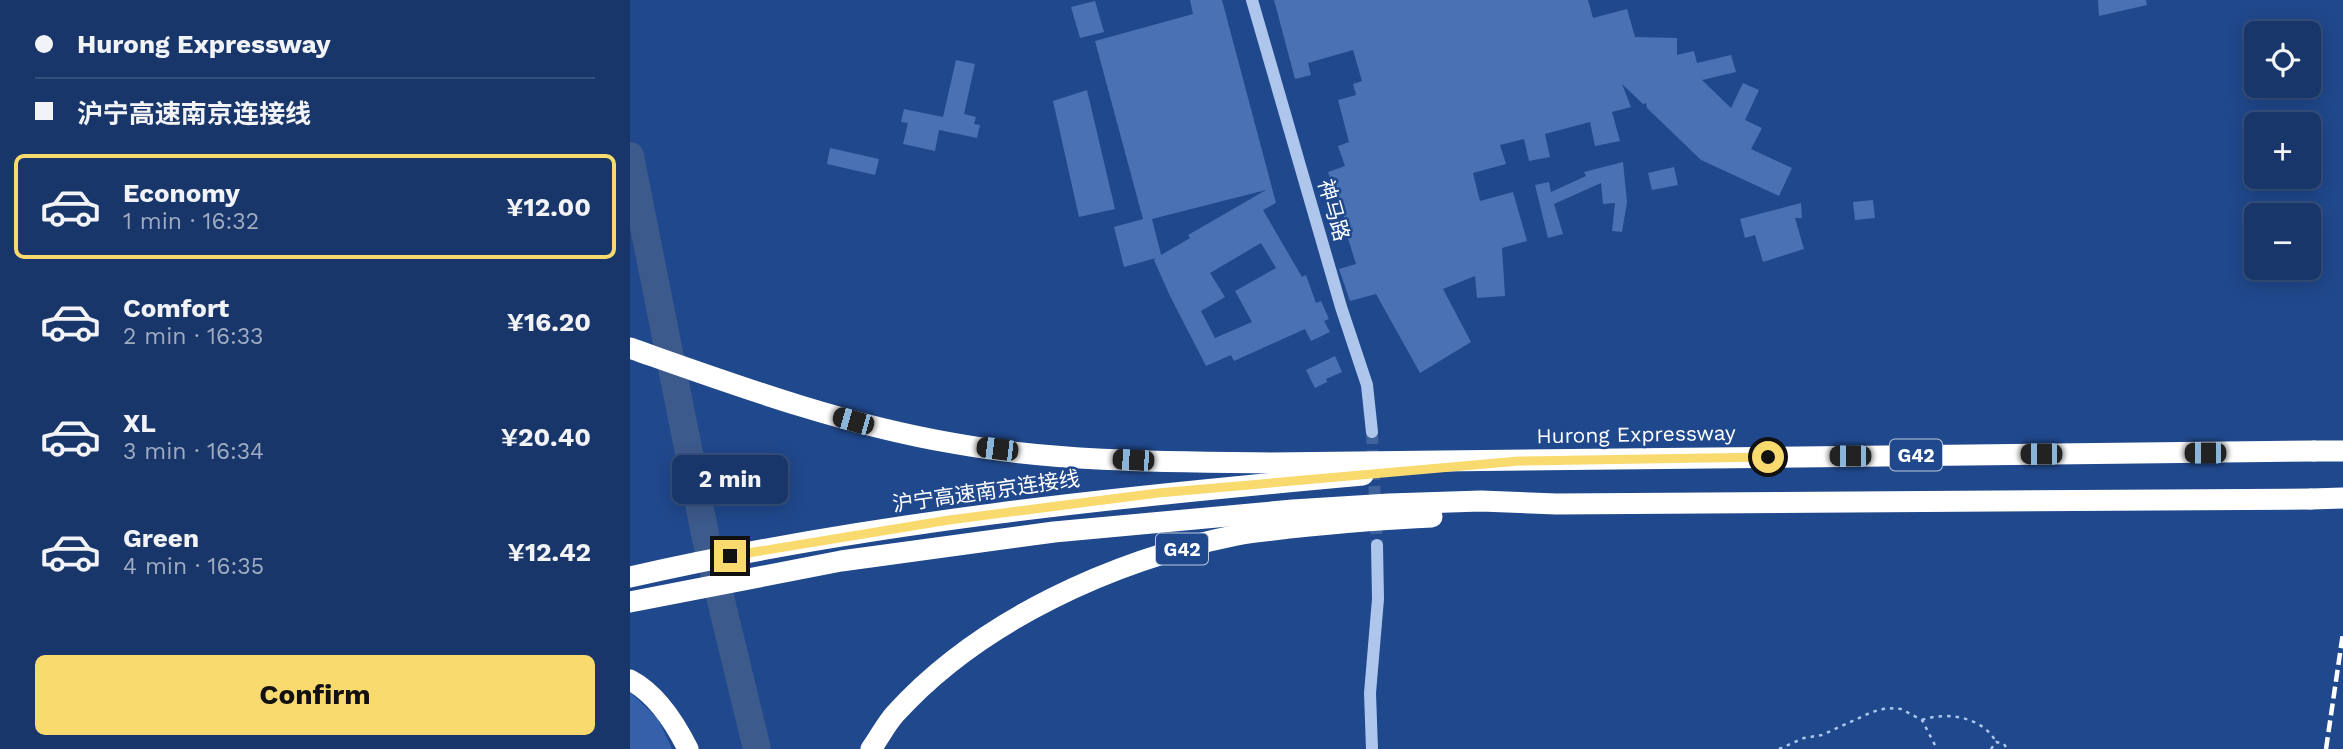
<!DOCTYPE html>
<meta charset="utf-8">
<style>
:root{--surface:#183669;--page:#254171;--text:#f1f3f6;--muted:#9fabc0;--line:#36507d;--accent:#f9da6f}
body{margin:0;font-family:"Work Sans","Noto Sans SC",sans-serif;background:var(--page);color:var(--text);height:100vh;display:flex;flex-direction:column;font-size:26px;white-space:nowrap}
*{box-sizing:border-box;margin:0}
p{font-size:23px;color:var(--muted)}
.icon{flex:none;width:38px;height:38px;fill:none;stroke:currentColor;stroke-width:2;stroke-linecap:round;stroke-linejoin:round}
.map{position:relative;flex:1;overflow:hidden}
.panel{display:flex;flex-direction:column;background:var(--surface);width:630px}
.panel>*{flex:none}
.top-card{display:grid;align-content:center;height:154px;padding:0 35px;background:var(--surface)}
.buttons{position:absolute;left:1614px;top:21px;display:grid;gap:14px}
.buttons a{display:grid;place-items:center;width:77px;height:77px;border-radius:10px;background:var(--surface);box-shadow:0 4px 18px #0003,0 0 0 2px var(--line);font-size:35px}
.end{position:absolute;width:32px;height:32px;margin:-16px;border:9px solid #f9da6f;background:#111;box-shadow:0 0 0 4px #111}
.from{border-radius:50%}
.bubble{position:absolute;height:49px;border-radius:10px;background:var(--surface);box-shadow:0 4px 18px #0003,0 0 0 2px var(--line);font-size:23px;font-weight:700;line-height:49px;text-align:center}
.car{position:absolute;width:21px;height:42px;margin:-21px -10px;border-radius:9px;box-shadow:0 0 5px 2px #0007;background:linear-gradient(#222 24%,#8ab4d8 0 40%,#222 0 76%,#8ab4d8 0 86%,#222 0)}
.top-card b{display:flex;align-items:center;gap:24px;height:66px;font-size:26px}
.top-card b+b{border-top:2px solid var(--line)}
.top-card i{width:18px;height:18px;background:var(--text)}
ul{padding:0;list-style:none}
li{display:flex;align-items:center;gap:21px;height:105px;margin:0 14px 10px;padding:0 21px;border:4px solid transparent;border-radius:10px}
li div{flex:1}
li b{display:block;font-size:26px}
li em{font-style:normal;font-weight:700}
li.active{border-color:var(--accent)}
li>.icon{width:63px;height:63px;stroke-width:1.5}
.action{display:flex;gap:14px;margin-top:auto;padding:14px 35px}
.action a{flex:1;height:80px;border-radius:10px;background:var(--accent);color:#111;font-size:28px;font-weight:700;line-height:80px;text-align:center}
main{display:flex;flex:1;min-height:0}
.map>svg:first-child{display:block}
.green{fill:#3461aa}
.lines{fill:none;stroke-linecap:round;stroke-linejoin:round}
.river{stroke:#3d5a8c;stroke-width:28}
.building{fill:#4971b4;fill-rule:evenodd}
.minor-tunnel{stroke:#41639d;stroke-width:12;stroke-dasharray:12 6;stroke-linecap:butt}
.path{stroke:#aec6ec;stroke-width:2.5;stroke-dasharray:3.5 5;stroke-linecap:butt}
.minor{stroke:#aec6ec;stroke-width:12}
.highway{stroke:#fff;stroke-width:21}
.rail{stroke:#fff;stroke-width:4.5;stroke-dasharray:12 5;stroke-linecap:butt}
.highway-bridge{stroke:#fff;stroke-width:21}
.route{stroke:#f9da6f;stroke-width:9}
.labels{text-anchor:middle;dominant-baseline:central;stroke-width:5;stroke-linejoin:round;paint-order:stroke}
.shield{fill:#20488c;stroke:#bcc8dc;stroke-width:2}
.shield-label{font-size:19px;font-weight:bold;fill:#fff}
.street-label{font-size:21px;fill:#fff;stroke:#20488c}
</style>
<main>
<section class="panel">
<div class="top-card">
<b><i class="from"></i>Hurong Expressway</b>
<b><i></i>沪宁高速南京连接线</b>
</div>
<ul>
<li class="active"><svg class="icon" aria-label="car" viewBox="0 0 24 24"><path d="M5 17H2v-5l4-1 3-4h7l3 4 3 1v5h-3M9 17h6M6 11h13"/><circle cx="7" cy="17" r="2"/><circle cx="17" cy="17" r="2"/></svg><div><b>Economy</b><p>1 min · 16:32</p></div><em>¥12.00</em></li>
<li><svg class="icon" aria-label="car" viewBox="0 0 24 24"><path d="M5 17H2v-5l4-1 3-4h7l3 4 3 1v5h-3M9 17h6M6 11h13"/><circle cx="7" cy="17" r="2"/><circle cx="17" cy="17" r="2"/></svg><div><b>Comfort</b><p>2 min · 16:33</p></div><em>¥16.20</em></li>
<li><svg class="icon" aria-label="car" viewBox="0 0 24 24"><path d="M5 17H2v-5l4-1 3-4h7l3 4 3 1v5h-3M9 17h6M6 11h13"/><circle cx="7" cy="17" r="2"/><circle cx="17" cy="17" r="2"/></svg><div><b>XL</b><p>3 min · 16:34</p></div><em>¥20.40</em></li>
<li><svg class="icon" aria-label="car" viewBox="0 0 24 24"><path d="M5 17H2v-5l4-1 3-4h7l3 4 3 1v5h-3M9 17h6M6 11h13"/><circle cx="7" cy="17" r="2"/><circle cx="17" cy="17" r="2"/></svg><div><b>Green</b><p>4 min · 16:35</p></div><em>¥12.42</em></li>
</ul>
<div class="action"><a>Confirm</a></div>
</section>
<div class="map">
<svg width="1713" height="749" viewBox="0 0 1713 749">
<rect width="100%" height="100%" fill="#20488c"/>
<!-- green -->
<path class="green" d="M0,692L28,719L42,749H0Z"/>
<g class="lines">
<!-- river -->
<path class="river" d="M0,156L76,539L127,749"/>
</g>
<!-- building -->
<g class="building">
<path d="M560,0H592L646,203L633,210L672,277L676,275L686,303L691,301L699,319L694,321L700,332L681,341L675,329L604,361L601,355L576,366L540,296L524,260L526,258L494,267L484,227L513,219L465,41L563,14ZM636,190L558,235L560,238L531,255L522,219ZM631,243L646,268L605,291L622,322L585,338L571,311L595,297L580,273Z"/>
<path d="M644,0H958L963,18L997,9L1005,37L1047,38V55L1064,51L1067,63L1101,55L1106,72L1072,80L1101,108L1113,83L1129,90L1115,120L1132,128L1121,149L1162,168L1149,196L1071,160L1017,108L1016,103L1013,104L992,84L1001,107L982,112L990,141L965,146L960,122L915,134L920,157L899,161L894,139L870,145L876,164L843,173L850,201L883,192L897,241L872,248L875,296L847,298L845,276L813,289L841,342L790,373L746,294L720,301L709,269L726,264L717,235L720,234L698,172L715,166L708,146L719,142L708,100L726,95L723,84L732,81L723,50L678,63L681,75L665,79Z"/>
<path d="M1468,0H1516L1517,5L1469,16Z"/>
<path d="M465,1L474,32L450,38L441,7Z"/>
<path d="M326,60L345,64L334,114L346,117L344,124L350,125L347,138L309,130L305,151L273,144L278,123L271,122L274,109L313,117Z"/>
<path d="M457,90L485,209L449,217L423,101Z"/>
<path d="M200,148L249,159L245,175L197,164Z"/>
<path d="M993,162L997,202L992,232L982,231L985,203L973,204L971,183L924,204L933,234L918,238L905,185L919,182L921,192L956,176L954,172Z"/>
<path d="M1044,167L1048,185L1022,190L1018,173Z"/>
<path d="M1243,200L1245,218L1225,220L1223,202Z"/>
<path d="M1171,203L1172,218H1165L1174,249L1133,262L1125,235L1115,238L1110,219Z"/>
<path d="M705,356L712,372L696,379L697,382L685,388L676,370Z"/>
</g>
<g class="lines">
<!-- minor-tunnel -->
<path class="minor-tunnel" d="M742,432L747,545"/>
<!-- path -->
<g class="path">
<path d="M1292,720C1317,711 1353,717 1366,742"/>
<path d="M1149,749L1174,738L1192,735L1242,712L1257,708L1271,709L1292,720L1307,749"/>
<path d="M1361,749L1366,742L1374,744L1377,749"/>
</g>
<!-- minor -->
<g class="minor">
<path d="M622,0L711,307L737,385L742,432"/>
<path d="M742,749L740,693L748,599L747,545"/>
</g>
<!-- highway -->
<g class="highway">
<path d="M0,348C105,385 211,424 322,443C426,462 534,462 641,463L1684,451"/>
<path d="M0,577C241,522 488,497 733,475"/>
<path d="M0,602L211,561L424,532L663,510L759,504L851,501L926,504L1681,499"/>
<path d="M0,680C27,694 45,723 58,749"/>
<path d="M241,749C249,738 256,724 265,714C350,620 484,560 607,535C624,531 642,531 659,528C707,523 754,519 802,517"/>
</g>
<!-- rail -->
<path class="rail" d="M1696,749L1713,633"/>
<!-- highway-bridge -->
<g class="highway-bridge">
<path d="M1684,451H1713"/>
<path d="M1681,499L1713,498"/>
</g>
</g>
<g class="lines">
<!-- route -->
<path class="route" d="M100,556L319,520L528,493L889,461L1138,457"/>
</g>
<g class="labels">
<!-- shield labels -->
<g class="shield">
<rect x="1260" y="439.5" width="52" height="31" rx="5"/>
<rect x="526" y="533.5" width="52" height="31" rx="5"/>
</g>
<g class="shield-label">
<text x="1286" y="455">G42</text>
<text x="552" y="549">G42</text>
</g>
<!-- street labels -->
<g class="street-label">
<text transform="translate(704 210) rotate(74)">神马路</text>
<text transform="translate(1006 434) rotate(-1)">Hurong Expressway</text>
<text transform="translate(356 491) rotate(-8)">沪宁高速南京连接线</text>
</g>
</g>
</svg>
<div class="buttons">
<a><svg class="icon" aria-label="locate" viewBox="0 0 24 24"><circle cx="12" cy="12" r="6"/><path d="M12 2v4M12 18v4M2 12h4M18 12h4"/></svg></a>
<a>+</a>
<a>−</a>
</div>
<i class="end from" style="left:1138px;top:457px"></i>
<i class="end" style="left:100px;top:556px"></i>
<div class="bubble" style="left:42px;top:455px;width:116px">2 min</div>
<i class="car" style="left:223px;top:421px;rotate:286deg"></i>
<i class="car" style="left:367px;top:449px;rotate:277deg"></i>
<i class="car" style="left:1575px;top:453px;rotate:270deg"></i>
<i class="car" style="left:1411px;top:454px;rotate:270deg"></i>
<i class="car" style="left:1220px;top:456px;rotate:270deg"></i>
<i class="car" style="left:503px;top:460px;rotate:273deg"></i>
</div>
</main>
